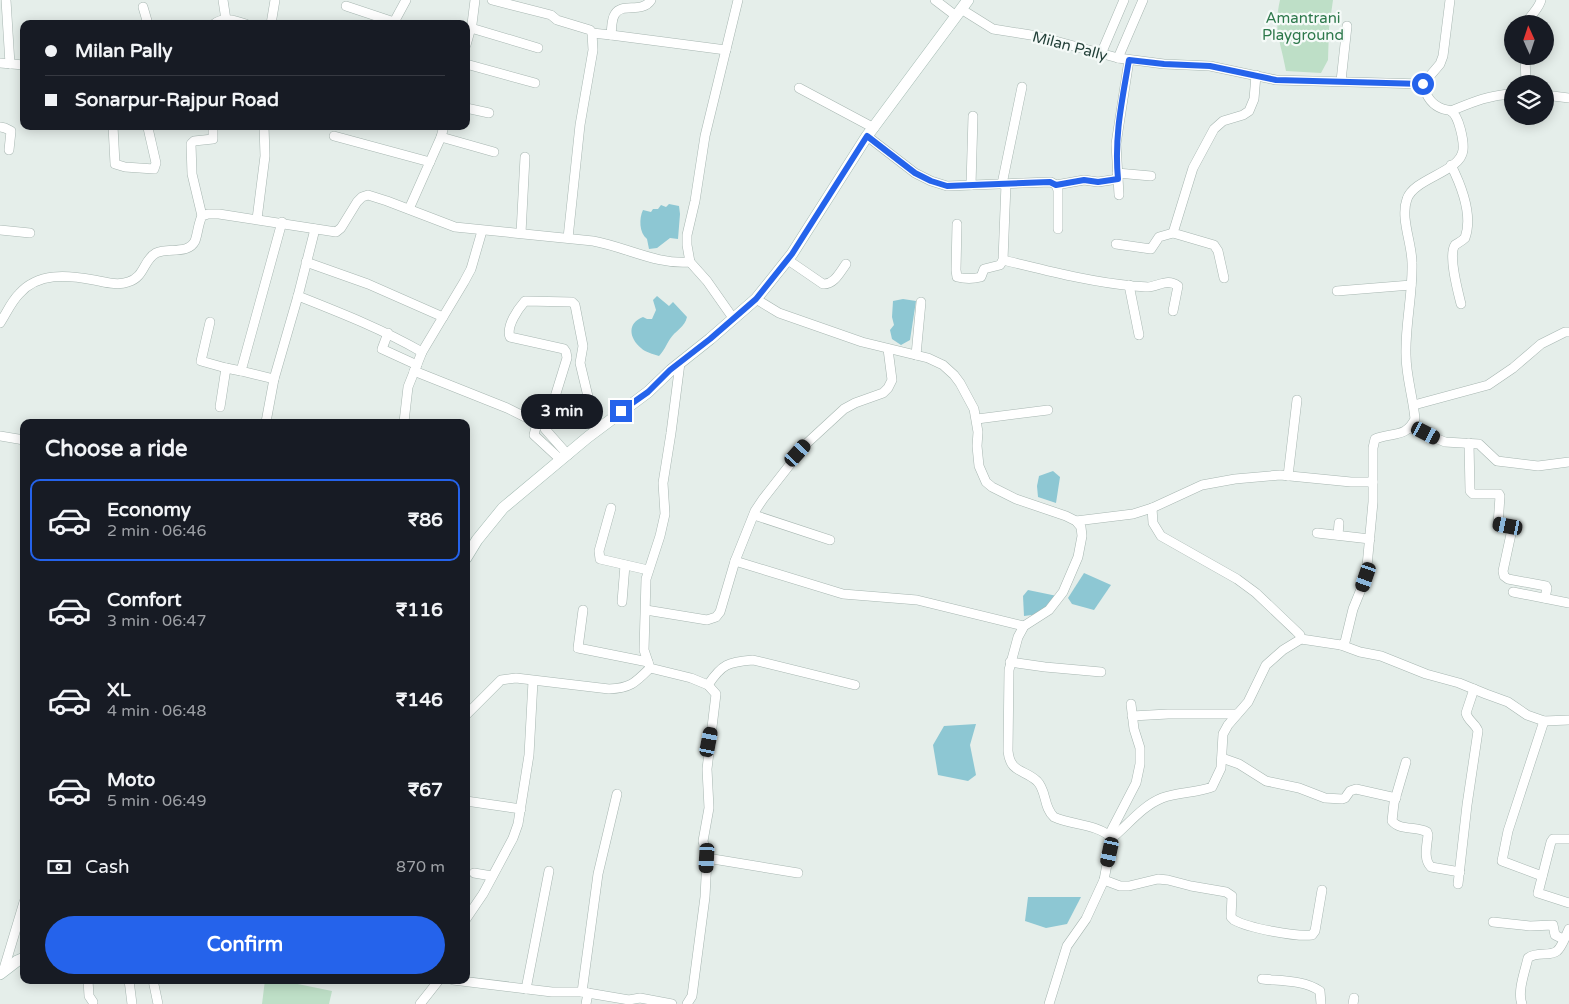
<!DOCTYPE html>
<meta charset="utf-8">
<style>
:root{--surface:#171b24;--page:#242831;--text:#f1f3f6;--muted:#9ea1a6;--line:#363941;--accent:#2563eb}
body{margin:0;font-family:"Varela Round",sans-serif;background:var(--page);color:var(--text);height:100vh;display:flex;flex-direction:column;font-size:19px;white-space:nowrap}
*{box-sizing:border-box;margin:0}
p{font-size:16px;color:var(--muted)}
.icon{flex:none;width:28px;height:28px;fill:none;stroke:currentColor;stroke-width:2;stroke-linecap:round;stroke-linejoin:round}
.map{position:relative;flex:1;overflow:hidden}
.side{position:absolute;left:20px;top:419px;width:450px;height:565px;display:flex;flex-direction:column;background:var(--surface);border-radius:10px;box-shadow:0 2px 12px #0003}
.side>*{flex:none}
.guide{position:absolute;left:20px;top:20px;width:450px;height:110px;border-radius:10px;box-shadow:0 2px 12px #0003;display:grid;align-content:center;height:110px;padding:0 25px;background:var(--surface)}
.needle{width:32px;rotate:357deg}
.tools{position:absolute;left:1504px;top:15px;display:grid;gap:10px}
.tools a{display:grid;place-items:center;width:50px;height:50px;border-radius:50%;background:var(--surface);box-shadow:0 2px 12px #0003;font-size:25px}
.end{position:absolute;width:22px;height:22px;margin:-11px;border:6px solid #2563eb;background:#fff;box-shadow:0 0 0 2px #fff}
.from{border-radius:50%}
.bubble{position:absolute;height:35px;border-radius:18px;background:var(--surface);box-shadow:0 2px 12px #0003;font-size:16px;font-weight:700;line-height:35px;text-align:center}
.car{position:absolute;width:15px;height:30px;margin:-15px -8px;border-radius:6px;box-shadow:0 0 4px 1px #0007;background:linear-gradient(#222 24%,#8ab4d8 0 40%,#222 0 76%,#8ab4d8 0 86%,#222 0)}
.guide b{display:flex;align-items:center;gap:18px;height:48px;font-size:19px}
.guide b+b{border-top:1px solid var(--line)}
.guide i{width:12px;height:12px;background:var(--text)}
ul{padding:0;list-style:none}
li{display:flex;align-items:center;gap:15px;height:82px;margin:0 10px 8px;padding:0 15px;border:2px solid transparent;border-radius:10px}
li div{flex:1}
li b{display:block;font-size:19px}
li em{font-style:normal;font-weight:700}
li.selected{border-color:var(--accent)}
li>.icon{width:45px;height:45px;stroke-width:1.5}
h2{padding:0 25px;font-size:22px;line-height:60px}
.pay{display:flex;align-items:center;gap:12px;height:55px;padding:0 25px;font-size:19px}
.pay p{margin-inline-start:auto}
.cta{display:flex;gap:10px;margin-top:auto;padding:10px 25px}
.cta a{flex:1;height:58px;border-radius:30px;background:var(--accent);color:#fff;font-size:20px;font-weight:700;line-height:58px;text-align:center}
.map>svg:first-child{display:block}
.green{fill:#bedfc7}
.water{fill:#8dc7d3}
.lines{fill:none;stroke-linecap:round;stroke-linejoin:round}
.street-casing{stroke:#a7b6b1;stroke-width:10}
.secondary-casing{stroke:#a3bab2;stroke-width:12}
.street{stroke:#fff;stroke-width:9}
.secondary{stroke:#fff;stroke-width:11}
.route{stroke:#2563eb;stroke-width:6}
.labels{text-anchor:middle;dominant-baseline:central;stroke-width:4.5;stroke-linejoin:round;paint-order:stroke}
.park-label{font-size:15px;fill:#2d784b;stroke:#f5faf8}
.street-label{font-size:15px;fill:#234039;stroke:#f5faf8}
</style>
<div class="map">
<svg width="1569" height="1004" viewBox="0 0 1569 1004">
<rect width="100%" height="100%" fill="#e5eeea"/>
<!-- green -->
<g class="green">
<path d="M1280,0H1333L1329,28L1328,60L1321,73L1286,71C1281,42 1273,31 1280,0Z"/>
<path d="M265,980L288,982L332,991L329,1004H262Z"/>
</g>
<!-- water -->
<g class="water">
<path d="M669,204L679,206L680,214L678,239L670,238L657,248L649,249L647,239C639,233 639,218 643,210L651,212L653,209H658L661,205L666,207Z"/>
<path d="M657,296L669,306L673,302L687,317C685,327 675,331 670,339C666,345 664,351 659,356C653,354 645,352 641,348C629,338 627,323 643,317L647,319H652L656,310L653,300Z"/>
<path d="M903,299L916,301L910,340L901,345L892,339L890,330L894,325L892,317L893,301Z"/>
<path d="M1053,471L1060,477L1056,503L1038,497L1037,486L1039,476Z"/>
<path d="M1084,573L1111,585L1094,610L1072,604L1068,598Z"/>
<path d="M1028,590L1057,596L1040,614L1024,616L1023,596Z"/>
<path d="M976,724L970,745L976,775L968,781L938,775L933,745L944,726Z"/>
<path d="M1028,897H1081L1067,924L1046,928L1025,921Z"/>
</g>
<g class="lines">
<!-- street casing -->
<g class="street-casing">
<g id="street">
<path d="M6,0L10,64"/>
<path d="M223,0L226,20"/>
<path d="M492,0L551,15L557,20L590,30L592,33L593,50L580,125L568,238"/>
<path d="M935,0L956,16"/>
<path d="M346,6L394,22"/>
<path d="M143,7L148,24"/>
<path d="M961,9L993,29L1037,36L1118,58L1164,64L1210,66L1276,80L1423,84"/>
<path d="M214,24C223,16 236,21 246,24"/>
<path d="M271,24L275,0"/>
<path d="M393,24L406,0"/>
<path d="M1526,24C1530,15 1539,9 1541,0"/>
<path d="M471,28L538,48"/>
<path d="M592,33L611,35L726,50"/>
<path d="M611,35C612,28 611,20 615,14C622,2 642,14 651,0"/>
<path d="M466,45L472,24L475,0"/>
<path d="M1101,54L1124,0"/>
<path d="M1525,56L1526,84"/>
<path d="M1118,58L1143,0"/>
<path d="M0,63L24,65"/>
<path d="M466,64L535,83"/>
<path d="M1341,81L1347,26"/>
<path d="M799,88L874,128"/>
<path d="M1545,95L1569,98"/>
<path d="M466,108L489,113"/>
<path d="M1451,111C1473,102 1489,95 1512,94"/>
<path d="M113,126L115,164L125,167L154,169L156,163L148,128"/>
<path d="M0,127L5,128L11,131L9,150"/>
<path d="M334,136L430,162"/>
<path d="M867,136L915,173L931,181L947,186L1051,182L1056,185L1058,190V229"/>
<path d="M441,137L494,152"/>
<path d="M1451,165C1461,185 1473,216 1465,238C1462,241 1458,243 1455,245C1448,255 1458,292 1461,304"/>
<path d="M1117,173L1151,176"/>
<path d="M1002,184L1022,87"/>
<path d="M971,185L973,116"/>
<path d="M1056,185L1084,180L1098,182L1118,179"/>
<path d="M1119,195L1116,144L1129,60"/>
<path d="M409,209L441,137L444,126"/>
<path d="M202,216L192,174L191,144L194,141L213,139V126"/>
<path d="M257,219L265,156L264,126"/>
<path d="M957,224L956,270L957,277C965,279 973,279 981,277L984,269L1000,265L1003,260L1006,184"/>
<path d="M0,230L30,233"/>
<path d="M521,233L525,157"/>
<path d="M1116,244L1151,249L1159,237L1173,233"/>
<path d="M788,260L823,284C834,285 840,272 846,264"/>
<path d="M1003,260C1045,270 1089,282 1133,286C1138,286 1143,287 1148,287C1159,286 1168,278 1178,286L1173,311"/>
<path d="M306,262L368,284L443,317"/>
<path d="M1224,278L1218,251L1214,245L1173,233L1193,168L1214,129L1223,121L1243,115L1249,111L1254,99L1256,75"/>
<path d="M1129,285L1139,335"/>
<path d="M1337,291L1411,285"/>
<path d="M298,296C341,313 382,329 422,352"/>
<path d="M756,299L779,313L862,342L928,358L943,365L954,375L960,383L974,409L978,432L977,446L979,466L986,482L992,487L1016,499L1066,516L1076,521L1081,527L1082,536L1078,557L1063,592L1049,610L1024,626L1018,637L1009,670L1008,751C1010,773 1024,769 1037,781C1047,791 1043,807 1054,817C1071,825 1098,824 1112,838L1104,880L1086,919L1067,946L1049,1004"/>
<path d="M733,318L707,281L690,262L687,245V235L695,201L705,136L738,0"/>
<path d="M210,322L201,361L226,368"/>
<path d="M0,323C6,314 11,302 19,294C38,272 68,275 94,280C105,282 117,286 128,282C145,277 143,260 156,253C168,247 188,255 195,241C198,233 198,224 202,216L208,214H219L336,232L341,228L357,202L362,197L368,195L387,201L455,227L593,241C626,247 657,265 690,262"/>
<path d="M388,333L382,349L417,365"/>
<path d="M916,355L921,302"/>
<path d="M680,363L671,433L663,483L665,514L660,536L646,579L644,650L650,668L691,678L708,685L716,694L707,769L709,808L703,841L707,858L705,897L692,996L687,1004"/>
<path d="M414,371L507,408L537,423L534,435L561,460"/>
<path d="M274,379L241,371L282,222"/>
<path d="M1414,405L1488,385L1513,368L1541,344L1565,332H1569"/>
<path d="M220,407L226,368L241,371"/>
<path d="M977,419L1048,410"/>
<path d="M266,422L274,379L298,296L315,229"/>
<path d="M404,422L408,387L422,352L464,282L471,269L482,231"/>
<path d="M1411,428L1445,442L1479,444L1497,461L1538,466L1569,462"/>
<path d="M0,436L24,440"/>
<path d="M1469,443L1470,491L1473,494H1499L1500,496L1498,525C1505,526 1510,526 1511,534L1503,571L1504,576L1508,579L1546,586L1547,588L1545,598"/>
<path d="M568,455L545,429L567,358L566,352L564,349L510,337C506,326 518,309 525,301L572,302L575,305L583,346L580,363L596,430"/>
<path d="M1288,476L1297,400"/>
<path d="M611,508L599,551L600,559L648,570"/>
<path d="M1152,508L1153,523L1161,536L1237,579L1256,593L1296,631L1300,635L1301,639"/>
<path d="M754,515L830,540"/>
<path d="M1076,521L1133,514L1152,508L1202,485L1235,479L1280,475L1351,482H1373"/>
<path d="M1317,533L1370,539"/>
<path d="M1338,535L1339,523"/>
<path d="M735,561L843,594L917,600L1024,626"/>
<path d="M1513,592L1569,603"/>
<path d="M622,602L625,565"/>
<path d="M583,610L578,648L648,662"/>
<path d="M646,610L707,620L716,617L720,612L735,561L755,511L763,499L806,444L844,409L855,403L883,393L888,388L892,380L888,349"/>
<path d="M1341,645L1360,652L1381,656L1426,674L1459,683L1486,694L1508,702L1527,715L1544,721L1569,720"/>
<path d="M1010,662L1045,667L1101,672"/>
<path d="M708,685C722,664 728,662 753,660L855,685"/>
<path d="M466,715L501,680L516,678L609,689C631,688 636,682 650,668"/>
<path d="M1132,716L1168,714H1237"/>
<path d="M1222,758L1239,764L1266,781L1299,788L1325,798L1342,799L1345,798L1350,791L1356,789L1396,798"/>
<path d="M1406,762L1394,803L1392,821C1400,831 1416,826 1427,832L1428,835C1427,845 1423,859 1431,867L1460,872"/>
<path d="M466,801L521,809"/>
<path d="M1109,835L1136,783L1140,764V748L1134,729L1131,704"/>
<path d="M1112,838C1128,825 1142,806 1162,798C1178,792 1196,793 1212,787L1221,768L1223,734L1228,725L1248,702L1266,665L1283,650L1301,639L1341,645L1345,642L1353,609L1366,577L1373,502V448L1375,439C1393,432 1406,438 1415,419C1413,397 1406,376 1406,355C1405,324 1413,294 1412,263C1412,243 1400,218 1407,199C1414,178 1461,172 1463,150C1464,141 1459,116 1451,111C1449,110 1446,110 1443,109C1431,105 1426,96 1423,84L1440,64L1443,56L1450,0"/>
<path d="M1569,839H1553L1551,842L1538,893L1569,903"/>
<path d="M707,858L798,873"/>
<path d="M474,873L492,876"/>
<path d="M1542,876L1502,861L1508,831L1544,721"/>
<path d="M1104,880L1120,886H1129L1158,879L1168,880L1191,886L1226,892L1232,896L1231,917L1234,920C1248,928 1296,937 1312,935L1315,931L1322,890"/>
<path d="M1458,884L1467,805L1478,731C1476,724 1468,721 1466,713L1474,689"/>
<path d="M466,919L483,894L513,838L518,824L529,755L533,681"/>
<path d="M1493,922L1530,926L1553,925L1555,935L1563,939"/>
<path d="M3,972L24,902"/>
<path d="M1262,979C1281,981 1304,980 1320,991L1321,1004"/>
<path d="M88,980L89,996L93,1002"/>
<path d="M129,980L132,1004"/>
<path d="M153,980L158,1004"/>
<path d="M453,980L552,992H582L629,1000L640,998L672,1004"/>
<path d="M526,989L549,871"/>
<path d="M582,992L598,874L617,794"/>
<path d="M420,1004L439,980"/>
<path d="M586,1004L588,993"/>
<path d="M1353,1004L1354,998"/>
<path d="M1522,1004C1517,992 1525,971 1528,958C1537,951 1550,957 1557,951C1562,947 1566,935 1569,929"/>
</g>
</g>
<!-- secondary casing -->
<g class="secondary-casing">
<g id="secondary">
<path d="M466,558L477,540L503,508L588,437L648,392L671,370L710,339L756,299L792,254L867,136L968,0"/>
<path d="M0,974L17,961L24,958"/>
</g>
</g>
<!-- street -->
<use href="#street" class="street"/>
<!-- secondary -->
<use href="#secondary" class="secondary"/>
</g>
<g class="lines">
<!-- route -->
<path class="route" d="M621,411L648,392L670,370L710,339L756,299L792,254L867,136L915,173L931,181L947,186L1050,182L1056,185L1084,180L1098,182L1118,179C1114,136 1122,101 1129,60L1164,64L1210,66L1276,80L1423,84"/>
</g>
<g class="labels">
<!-- park labels -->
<g class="park-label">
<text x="1303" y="18">Amantrani<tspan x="1303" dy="17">Playground</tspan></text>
</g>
<!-- street labels -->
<g class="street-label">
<text transform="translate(1070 46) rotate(15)">Milan Pally</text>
</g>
</g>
</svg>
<div class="tools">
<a><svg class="needle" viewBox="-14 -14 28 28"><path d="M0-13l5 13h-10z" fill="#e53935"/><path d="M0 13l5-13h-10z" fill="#9ea1a6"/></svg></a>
<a><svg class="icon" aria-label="layers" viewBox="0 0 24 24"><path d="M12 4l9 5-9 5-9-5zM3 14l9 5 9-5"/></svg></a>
</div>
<i class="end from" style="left:1423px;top:84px"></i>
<i class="end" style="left:621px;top:411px"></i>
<div class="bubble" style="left:521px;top:394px;width:82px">3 min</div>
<i class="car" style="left:1426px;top:433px;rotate:117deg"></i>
<i class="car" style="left:798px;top:453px;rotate:42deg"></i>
<i class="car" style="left:1508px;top:526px;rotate:281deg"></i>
<i class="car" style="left:1366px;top:577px;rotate:199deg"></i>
<i class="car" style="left:709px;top:742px;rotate:11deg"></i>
<i class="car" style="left:1110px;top:852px;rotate:192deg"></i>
<i class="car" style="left:707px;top:858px;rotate:183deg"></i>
<div class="guide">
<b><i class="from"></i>Milan Pally</b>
<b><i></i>Sonarpur-Rajpur Road</b>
</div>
<section class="side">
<h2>Choose a ride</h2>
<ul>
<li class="selected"><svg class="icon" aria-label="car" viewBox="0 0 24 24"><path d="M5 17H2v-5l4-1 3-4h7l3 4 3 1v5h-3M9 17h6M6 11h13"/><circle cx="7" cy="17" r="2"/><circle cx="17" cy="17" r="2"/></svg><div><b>Economy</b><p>2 min · 06:46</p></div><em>₹86</em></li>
<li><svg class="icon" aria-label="car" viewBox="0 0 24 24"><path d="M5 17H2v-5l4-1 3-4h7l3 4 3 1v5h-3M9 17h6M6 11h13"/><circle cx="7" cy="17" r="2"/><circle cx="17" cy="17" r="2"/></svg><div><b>Comfort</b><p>3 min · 06:47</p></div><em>₹116</em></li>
<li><svg class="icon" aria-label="car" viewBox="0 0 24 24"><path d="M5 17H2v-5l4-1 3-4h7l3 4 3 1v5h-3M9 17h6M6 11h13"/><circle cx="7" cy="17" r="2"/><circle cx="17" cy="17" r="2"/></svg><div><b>XL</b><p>4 min · 06:48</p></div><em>₹146</em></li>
<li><svg class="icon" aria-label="car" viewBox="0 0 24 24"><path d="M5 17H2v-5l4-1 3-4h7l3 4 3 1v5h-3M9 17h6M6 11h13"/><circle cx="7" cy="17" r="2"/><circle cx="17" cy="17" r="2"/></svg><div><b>Moto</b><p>5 min · 06:49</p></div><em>₹67</em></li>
</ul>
<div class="pay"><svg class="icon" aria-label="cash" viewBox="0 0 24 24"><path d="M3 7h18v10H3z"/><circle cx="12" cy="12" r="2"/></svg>Cash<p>870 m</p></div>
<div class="cta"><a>Confirm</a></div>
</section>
</div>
